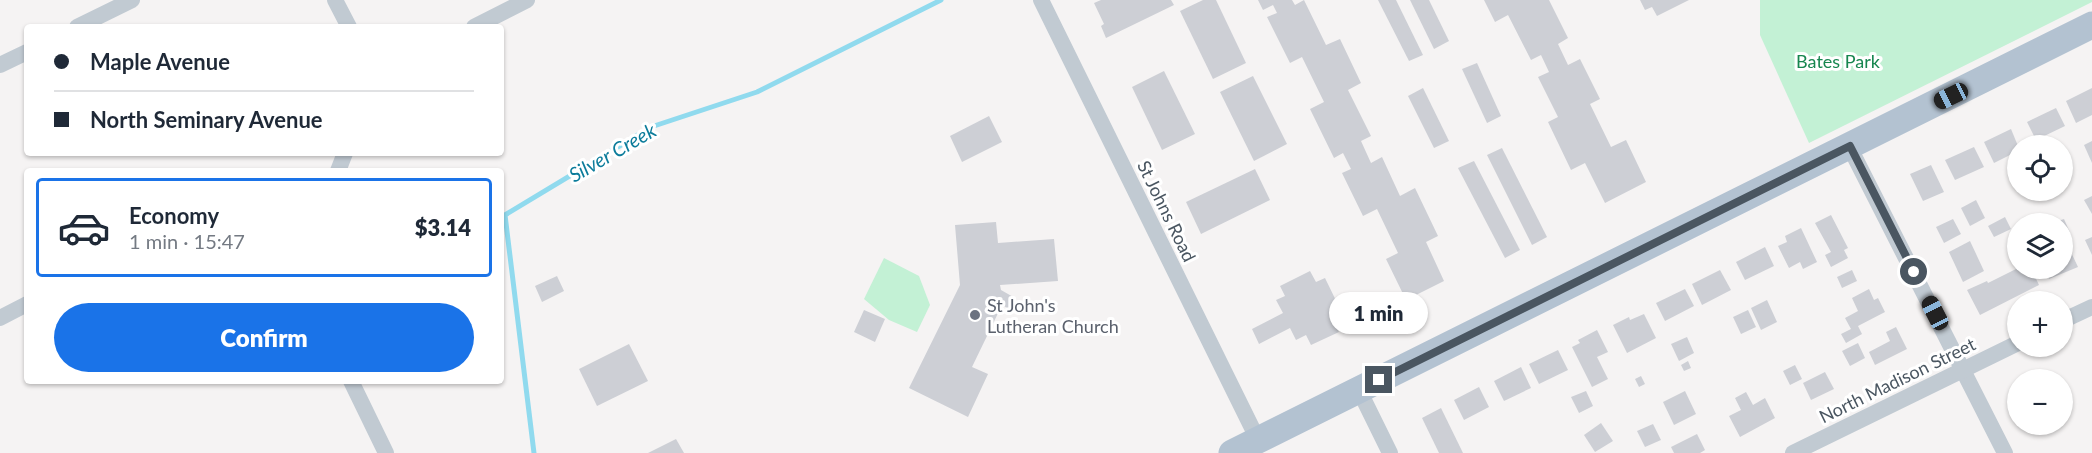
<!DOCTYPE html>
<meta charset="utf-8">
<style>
:root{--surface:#fff;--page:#f2f2f3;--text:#1f2937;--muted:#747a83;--line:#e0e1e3;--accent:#1a73e8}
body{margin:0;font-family:Lato,sans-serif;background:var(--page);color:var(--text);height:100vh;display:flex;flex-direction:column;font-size:22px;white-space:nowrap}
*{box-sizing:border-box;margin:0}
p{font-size:20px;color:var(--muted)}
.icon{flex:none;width:33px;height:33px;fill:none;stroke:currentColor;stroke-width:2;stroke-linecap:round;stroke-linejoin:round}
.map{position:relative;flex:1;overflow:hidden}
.drawer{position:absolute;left:24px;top:168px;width:480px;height:216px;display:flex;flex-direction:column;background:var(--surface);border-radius:6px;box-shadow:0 2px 4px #0004}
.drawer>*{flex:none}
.hud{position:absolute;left:24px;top:24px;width:480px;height:132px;border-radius:6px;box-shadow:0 2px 4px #0004;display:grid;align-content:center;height:132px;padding:0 30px;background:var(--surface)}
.controls{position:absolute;left:2007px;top:135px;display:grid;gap:12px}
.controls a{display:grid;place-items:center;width:66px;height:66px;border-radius:50%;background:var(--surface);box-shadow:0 2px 4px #0004;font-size:30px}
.end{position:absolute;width:27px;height:27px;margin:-14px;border:8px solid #4a5661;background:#fff;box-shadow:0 0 0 3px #fff}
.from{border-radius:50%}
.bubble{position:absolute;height:42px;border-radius:21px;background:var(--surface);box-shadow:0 2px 4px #0004;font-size:20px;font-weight:800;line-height:42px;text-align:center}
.car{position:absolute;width:18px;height:36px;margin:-18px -9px;border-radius:8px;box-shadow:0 0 4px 2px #0007;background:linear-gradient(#222 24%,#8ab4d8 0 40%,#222 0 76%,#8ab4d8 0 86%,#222 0)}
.hud b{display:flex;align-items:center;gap:21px;height:57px;font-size:22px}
.hud b+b{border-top:2px solid var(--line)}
.hud i{width:15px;height:15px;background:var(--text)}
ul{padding:10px 0 0;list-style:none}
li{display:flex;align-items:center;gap:18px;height:99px;margin:0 12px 9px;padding:0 18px;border:3px solid transparent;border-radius:6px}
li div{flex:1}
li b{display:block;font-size:22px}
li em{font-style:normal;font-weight:800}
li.current{border-color:var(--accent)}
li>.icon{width:54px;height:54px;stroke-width:1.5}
.action{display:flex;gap:12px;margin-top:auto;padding:12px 30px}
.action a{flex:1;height:69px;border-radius:36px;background:var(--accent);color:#fff;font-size:24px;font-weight:800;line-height:69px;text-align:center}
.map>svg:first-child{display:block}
.green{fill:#c3f1d5}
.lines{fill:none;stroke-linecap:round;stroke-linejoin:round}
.stream{stroke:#90daee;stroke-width:5}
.building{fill:#cdcfd5}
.minor{stroke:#c1cad2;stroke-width:16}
.primary{stroke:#b3c2d1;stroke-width:27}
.route{stroke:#4a5661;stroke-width:8}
.worship-dot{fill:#6b7280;stroke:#fff;stroke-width:2}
.labels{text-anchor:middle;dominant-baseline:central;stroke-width:6;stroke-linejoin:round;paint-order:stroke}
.park-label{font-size:18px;fill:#17864f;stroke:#fff}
.street-label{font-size:18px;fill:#4a5661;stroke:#fff}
.worship-label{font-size:18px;fill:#5b616d;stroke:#fff;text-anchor:start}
.water-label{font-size:20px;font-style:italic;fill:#0c7c9b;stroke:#fff}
</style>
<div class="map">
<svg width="2092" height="453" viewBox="0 0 2092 453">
<rect width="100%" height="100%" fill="#f5f3f3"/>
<!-- green -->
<g class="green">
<path d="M1760,0H2092V2L1809,143L1760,35Z"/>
<path d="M884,258L919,276L930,305L917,332L889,320L864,299Z"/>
</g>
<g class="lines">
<!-- stream -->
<path class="stream" d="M534,453L505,215L651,127L757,92L941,0"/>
</g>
<!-- building -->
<g class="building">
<path d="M1101,0H1171L1174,5L1106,38L1101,26L1104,24L1094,3Z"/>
<path d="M1203,0H1216L1246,63L1213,79L1180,11Z"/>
<path d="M1258,0H1292L1295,5L1304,0L1326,45L1340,39L1361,83L1348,90L1371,136L1361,141L1371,163L1382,157L1400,196L1415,188L1438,236L1426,242L1444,281L1406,300L1386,259L1398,253L1377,209L1363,216L1342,173L1351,169L1343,153L1334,158L1310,109L1324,102L1302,57L1290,63L1267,17L1277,13L1273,5L1263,10Z"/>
<path d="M1378,0H1396L1423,55L1409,61Z"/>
<path d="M1410,0H1429L1449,41L1434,49Z"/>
<path d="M1484,0H1549L1568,38L1558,44L1568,65L1580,59L1600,99L1590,104L1611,147L1626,140L1646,182L1605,203L1585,163L1571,170L1548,122L1558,117L1538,77L1549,72L1541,55L1531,60L1508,15L1495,22Z"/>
<path d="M1640,0H1689L1657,16L1652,7L1645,10Z"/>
<path d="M1477,63L1501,116L1487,123L1462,69Z"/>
<path d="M1164,71L1195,134L1162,150L1132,87Z"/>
<path d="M1253,76L1287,144L1254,161L1220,92Z"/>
<path d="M1423,88L1449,141L1434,148L1408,96Z"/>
<path d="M2092,88V115L2076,123L2066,101Z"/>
<path d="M2056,108L2065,126L2036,140L2027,122Z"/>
<path d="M989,116L1002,142L962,162L950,136Z"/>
<path d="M2011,129L2018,146V151L1994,163L1984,142Z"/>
<path d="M2092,141V163L2084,145Z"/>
<path d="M1974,147L1984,167L1955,180L1945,160Z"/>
<path d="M1502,148L1547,237L1532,245L1487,155Z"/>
<path d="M1474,161L1520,250L1505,258L1458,168Z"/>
<path d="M1931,165L1944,192L1923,201L1910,174Z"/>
<path d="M1255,169L1270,200L1201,234L1186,202Z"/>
<path d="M2092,196V214L2084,200Z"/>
<path d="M1976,200L1985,218L1970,226L1961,208Z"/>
<path d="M1831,215L1848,248L1844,250L1848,258L1831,267L1825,255L1831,252L1815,223Z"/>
<path d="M2005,217L2011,229L1994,237L1988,226Z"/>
<path d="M1953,219L1961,234L1944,243L1936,227Z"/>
<path d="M2064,219L2071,235L2062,238V224L2052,223Z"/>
<path d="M996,222L998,243L1054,239L1058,281L1000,285L1001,290L1015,298L1017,305L1009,309L1002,305L972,367L988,374L968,417L909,388L960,285L955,225Z"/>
<path d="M1801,228L1817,262L1803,269L1800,262L1789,268L1778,246L1787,242L1785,236Z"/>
<path d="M2092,237V255L2085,240Z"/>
<path d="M1970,241L1984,271L1963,282L1949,252Z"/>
<path d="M1765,247L1774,266L1745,280L1736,262Z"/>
<path d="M2069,248L2078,267L2049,279L2045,268H2062V251Z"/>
<path d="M2018,268H2031L2039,285L1980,315L1967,290L1987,281L1988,283Z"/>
<path d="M1720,270L1731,290L1702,305L1692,284Z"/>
<path d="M1852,270L1857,281L1842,288L1837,277Z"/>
<path d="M1310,271L1316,282L1325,278L1344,317L1334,322L1339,332L1311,345L1306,335L1296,340L1290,328L1259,344L1252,329L1283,313L1276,300L1285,296L1280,286Z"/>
<path d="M557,276L564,291L542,302L535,286Z"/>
<path d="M1685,289L1694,306L1665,321L1656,303Z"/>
<path d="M1869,289L1874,300L1878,298L1885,312L1858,326L1862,334L1846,343L1841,334L1851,329L1845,318L1858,311L1852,298Z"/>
<path d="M1767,300L1777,322L1761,330L1751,308Z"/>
<path d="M864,310L885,319L875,342L854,332Z"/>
<path d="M1748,310L1756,327L1741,334L1733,317Z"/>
<path d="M1644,314L1656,338L1627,353L1613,325L1629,317L1630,320Z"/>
<path d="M1896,327L1907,349L1875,365L1869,352L1890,341L1886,332Z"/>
<path d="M1597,330L1608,352L1597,357L1608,379L1592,387L1572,347L1580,343L1578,340Z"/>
<path d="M1687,337L1694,353L1679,361L1671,344Z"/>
<path d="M1858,343L1865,358L1850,366L1842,351Z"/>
<path d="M629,344L648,381L597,406L579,369Z"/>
<path d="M1558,350L1568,370L1539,384L1529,364Z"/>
<path d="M1688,361L1691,368L1684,371L1681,365Z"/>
<path d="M1795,365L1802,379L1790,385L1783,371Z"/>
<path d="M1521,367L1531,388L1504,401L1494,381Z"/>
<path d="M1825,372L1834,389L1811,400L1803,383Z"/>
<path d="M1641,376L1645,384L1639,387L1635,379Z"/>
<path d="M1479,387L1489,407L1464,420L1454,400Z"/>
<path d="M1586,391L1593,406L1579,413L1571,397Z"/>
<path d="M1685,391L1696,414L1674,425L1663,402Z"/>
<path d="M1746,392L1753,405L1765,398L1775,418L1740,437L1729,416L1741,410L1735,398Z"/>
<path d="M1441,408L1463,453H1439L1422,418Z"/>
<path d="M1601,423L1613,441L1595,452L1584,435Z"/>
<path d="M1653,424L1661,440L1645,447L1637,431Z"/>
<path d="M1697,434L1705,450L1700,453H1674L1671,447Z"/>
<path d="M676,439L684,453H648Z"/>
</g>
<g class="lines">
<!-- minor -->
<g class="minor">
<path d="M335,0L349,27"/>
<path d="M1041,0L1258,440"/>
<path d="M77,27L132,0"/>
<path d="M474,27L527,0"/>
<path d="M0,65L27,52"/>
<path d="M1849,146L2005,453"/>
<path d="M338,171L345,153"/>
<path d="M0,318L27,304"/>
<path d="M2062,321L2092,307"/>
<path d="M351,381L386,453"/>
<path d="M1359,390L1390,453"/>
<path d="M1793,453L2018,343"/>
</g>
<!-- primary -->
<path class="primary" d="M1232,453L2092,25"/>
</g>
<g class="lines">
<!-- route -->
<path class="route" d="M1379,380L1850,146L1914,272"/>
</g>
<!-- markers -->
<circle class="worship-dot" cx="975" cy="315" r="6"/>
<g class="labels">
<!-- park labels -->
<g class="park-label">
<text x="1838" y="61">Bates Park</text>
</g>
<!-- street labels -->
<g class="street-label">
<text transform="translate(1167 211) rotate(64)">St Johns Road</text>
<text transform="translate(1897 380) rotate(-26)">North Madison Street</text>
</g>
<!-- worship labels -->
<g class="worship-label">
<text x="987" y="305">St John's<tspan x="987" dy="21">Lutheran Church</tspan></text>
</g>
<!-- water labels -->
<g class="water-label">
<text transform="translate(612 152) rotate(-30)">Silver Creek</text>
</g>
</g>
</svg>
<div class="controls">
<a><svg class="icon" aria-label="locate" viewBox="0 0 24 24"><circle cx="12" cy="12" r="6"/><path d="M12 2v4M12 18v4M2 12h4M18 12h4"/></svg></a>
<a><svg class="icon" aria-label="layers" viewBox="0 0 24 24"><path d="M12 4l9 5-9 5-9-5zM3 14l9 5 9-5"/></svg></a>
<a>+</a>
<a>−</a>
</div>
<i class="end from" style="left:1914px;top:272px"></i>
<i class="end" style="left:1379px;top:380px"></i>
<div class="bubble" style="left:1329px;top:292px;width:99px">1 min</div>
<i class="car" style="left:1951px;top:96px;rotate:244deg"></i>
<i class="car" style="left:1935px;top:313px;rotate:333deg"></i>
<div class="hud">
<b><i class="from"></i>Maple Avenue</b>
<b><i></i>North Seminary Avenue</b>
</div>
<section class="drawer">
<ul>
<li class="current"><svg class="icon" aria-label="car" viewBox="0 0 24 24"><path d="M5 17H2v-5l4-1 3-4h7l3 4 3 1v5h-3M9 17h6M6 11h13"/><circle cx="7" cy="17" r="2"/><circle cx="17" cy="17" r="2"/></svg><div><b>Economy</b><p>1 min · 15:47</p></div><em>$3.14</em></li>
</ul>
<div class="action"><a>Confirm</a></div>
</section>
</div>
